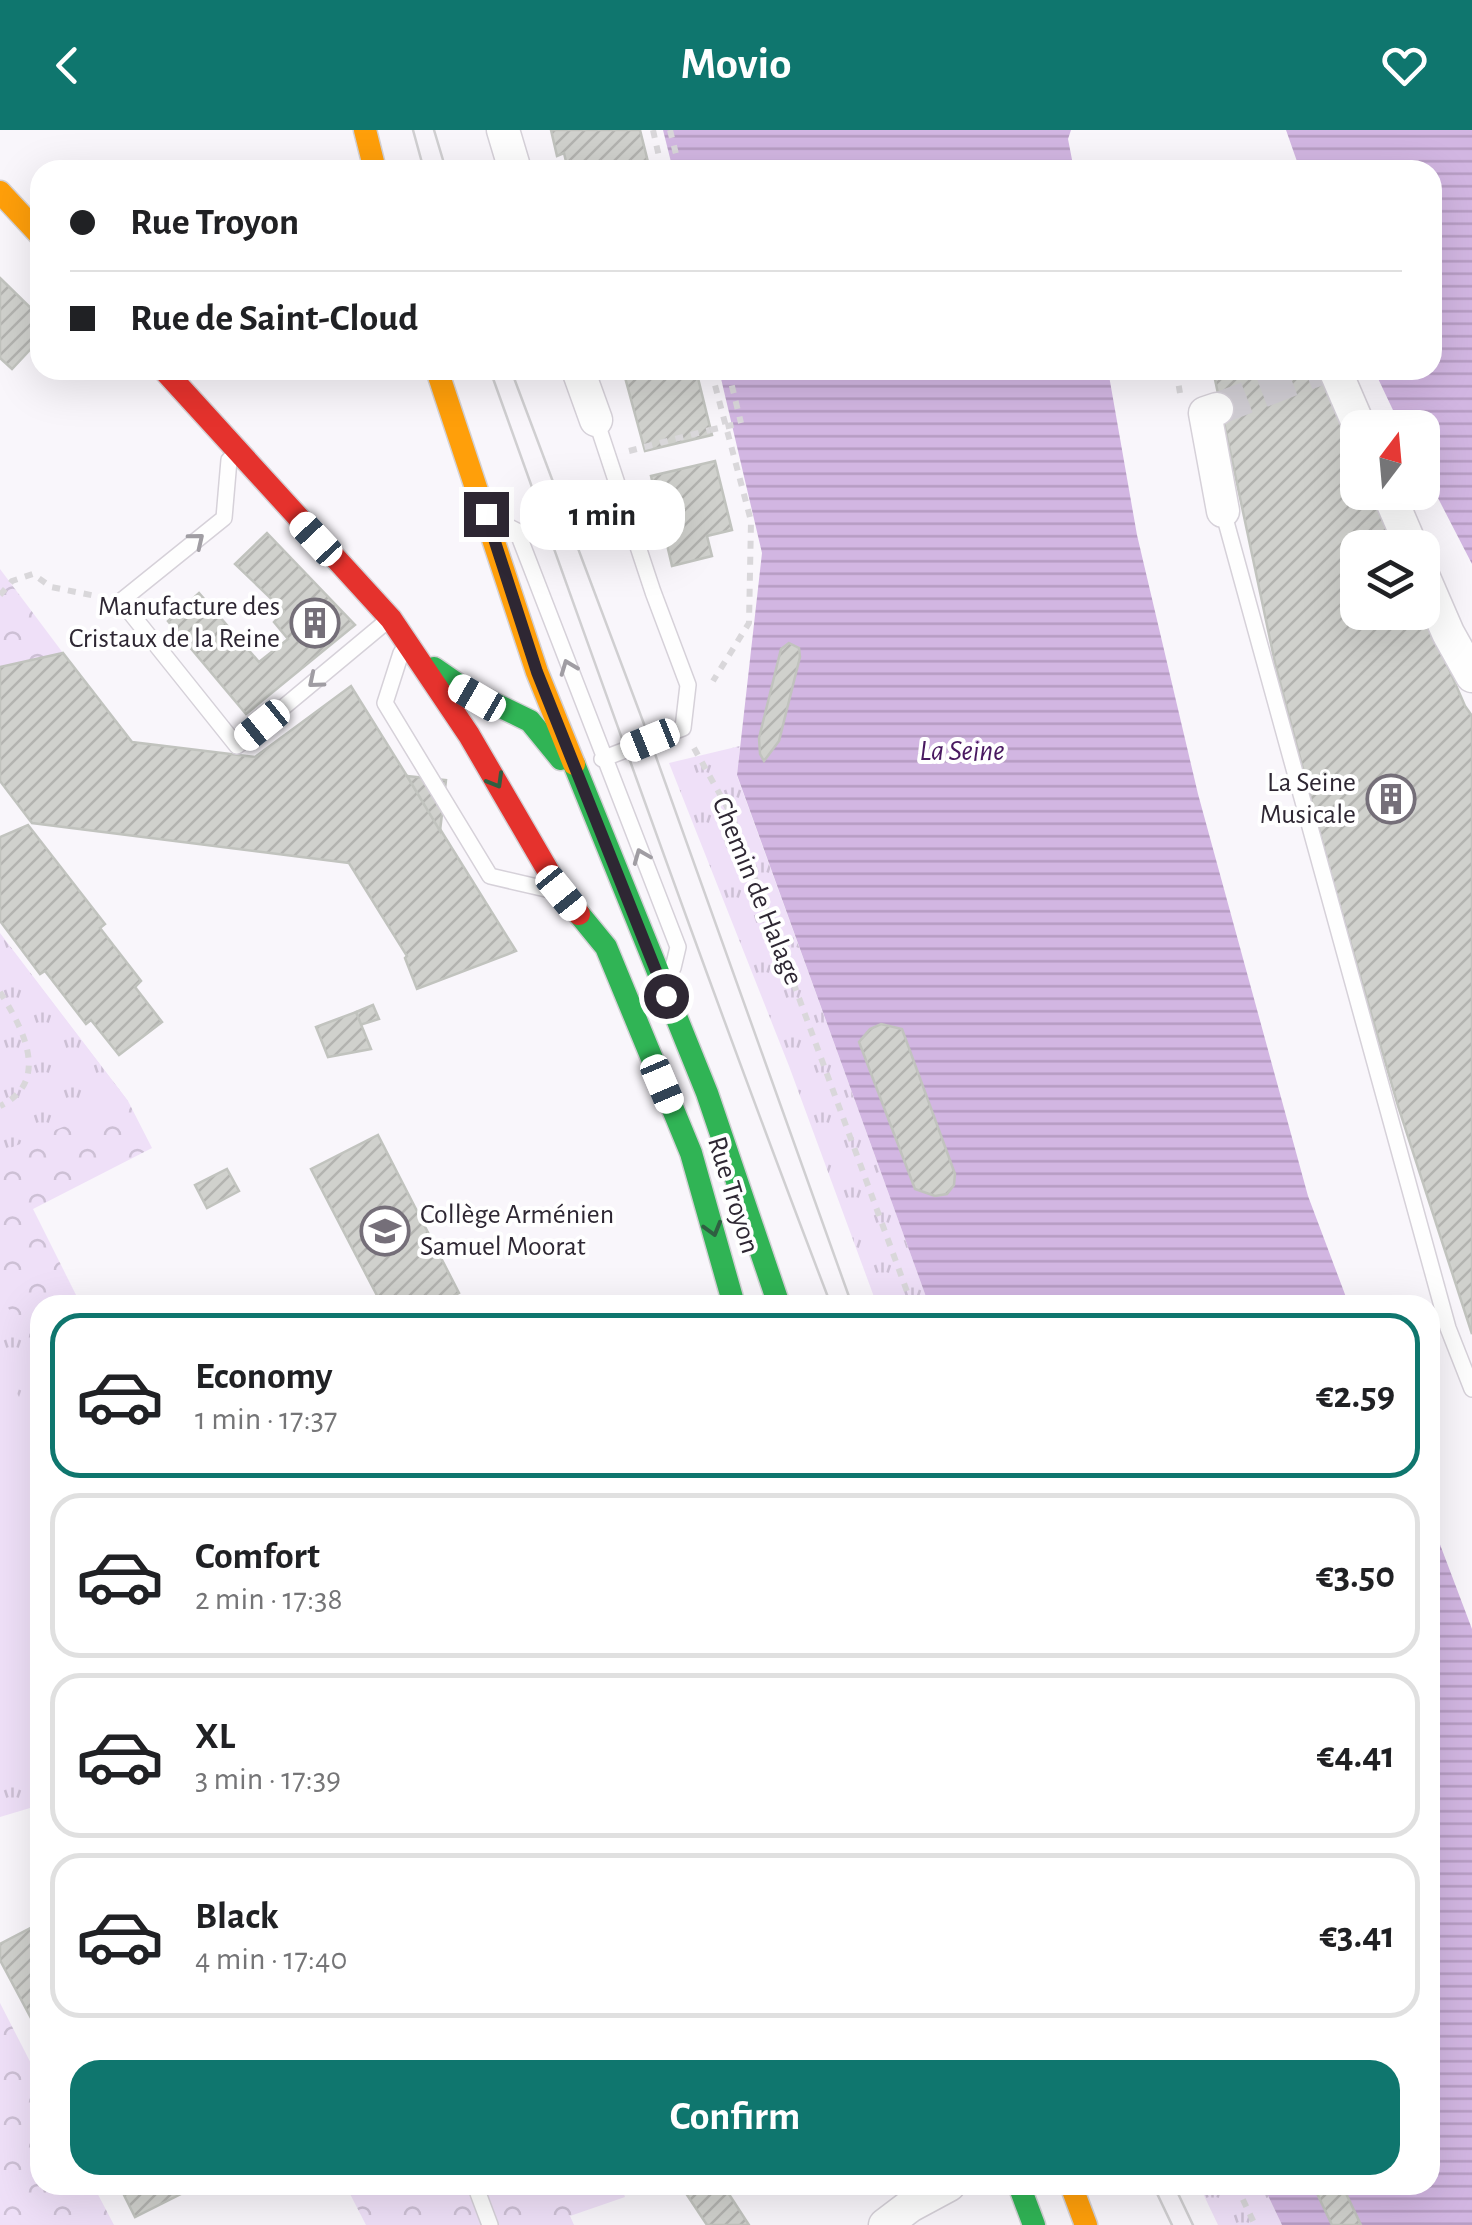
<!DOCTYPE html>
<meta charset="utf-8">
<style>
:root{--surface:#fff;--page:#f6f6f6;--text:#202124;--muted:#757577;--line:#e0e0e0;--accent:#0f766e}
body{margin:0;font-family:"Alegreya Sans",sans-serif;background:var(--page);color:var(--text);height:100vh;display:flex;flex-direction:column;font-size:38px;white-space:nowrap}
*{box-sizing:border-box;margin:0}
p{font-size:32px;color:var(--muted)}
.icon{flex:none;width:55px;height:55px;fill:none;stroke:currentColor;stroke-width:2;stroke-linecap:round;stroke-linejoin:round}
.map{position:relative;flex:1;overflow:hidden}
.sheet{position:absolute;left:30px;top:1165px;width:1410px;height:900px;display:flex;flex-direction:column;background:var(--surface);border-radius:30px;box-shadow:0 10px 40px #0002}
.sheet>*{flex:none}
.guide{position:absolute;left:30px;top:30px;width:1412px;height:220px;border-radius:30px;box-shadow:0 10px 40px #0002;display:grid;align-content:center;height:220px;padding:0 40px;background:var(--surface)}
.needle{width:65px;rotate:16deg}
.controls{position:absolute;left:1340px;top:280px;display:grid;gap:20px}
.controls a{display:grid;place-items:center;width:100px;height:100px;border-radius:20px;background:var(--surface);box-shadow:0 10px 40px #0002;font-size:50px}
.end{position:absolute;width:45px;height:45px;margin:-22px;border:12px solid #2e2733;background:#fff;box-shadow:0 0 0 5px #fff}
.from{border-radius:50%}
.bubble{position:absolute;height:70px;border-radius:30px;background:var(--surface);box-shadow:0 10px 40px #0002;font-size:32px;font-weight:600;line-height:70px;text-align:center}
.car{position:absolute;width:30px;height:60px;margin:-30px -15px;border-radius:12px;box-shadow:0 0 8px 2px #0007;background:linear-gradient(#fff 24%,#345 0 40%,#fff 0 76%,#345 0 86%,#fff 0)}
.guide b{display:flex;align-items:center;gap:35px;height:95px;font-size:38px}
.guide b+b{border-top:2px solid var(--line)}
.guide i{width:25px;height:25px;background:var(--text)}
ul{padding:18px 0 0;list-style:none}
li{display:flex;align-items:center;gap:30px;height:165px;margin:0 20px 15px;padding:0 20px;border:5px solid var(--line);border-radius:30px}
li div{flex:1}
li b{display:block;font-size:38px}
li em{font-style:normal;font-weight:600}
li.active{border-color:var(--accent)}
li>.icon{width:90px;height:90px;stroke-width:1.5}
.button{display:flex;gap:20px;margin-top:auto;padding:20px 40px}
.button a{flex:1;height:115px;border-radius:30px;background:var(--accent);color:#fff;font-size:40px;font-weight:600;line-height:115px;text-align:center}
header{display:flex;justify-content:space-between;align-items:center;height:130px;padding:0 40px;background:var(--accent);color:#fff;font-size:45px;font-weight:600}
.map>svg:first-child{display:block}
.forest{fill:url(#forest-crowns)}
.park{fill:url(#park-tufts)}
.pitch{fill:#efe0f8}
.water{fill:url(#water-rules)}
.building{fill:url(#building-hatch);stroke:#c1c3be;stroke-width:2.5}
.lines{fill:none;stroke-linecap:round;stroke-linejoin:round}
.street-tunnel{stroke:#d0cdd3;stroke-width:32;stroke-dasharray:32 16;stroke-linecap:butt}
.lane-casing{stroke:#d6d1d9;stroke-width:18}
.street-casing{stroke:#d6d1d9;stroke-width:35}
.fast-casing{stroke:#d3d1d5;stroke-width:25}
.slow-casing{stroke:#d3d1d5;stroke-width:25}
.jam-casing{stroke:#d3d1d5;stroke-width:25}
.path{stroke:#d9d7da;stroke-width:6;stroke-dasharray:8 8;stroke-linecap:butt}
.lane{stroke:#fefefe;stroke-width:15}
.street{stroke:#fefefe;stroke-width:32}
.fast{stroke:#30b455;stroke-width:22}
.slow{stroke:#ff9f0a;stroke-width:22}
.jam{stroke:#e5322d;stroke-width:22}
.tram{stroke:#d0cfd1;stroke-width:2.5}
.path-bridge{stroke:#d9d7da;stroke-width:6;stroke-dasharray:8 8;stroke-linecap:butt}
.oneway{stroke:#a09da3}
.oneway2{stroke:#2f5f41}
.route{stroke:#2e2733;stroke-width:12}
.labels{text-anchor:middle;dominant-baseline:central;stroke-width:8;stroke-linejoin:round;paint-order:stroke}
.poi-label{font-size:28px;fill:#2e2733;stroke:#fff;text-anchor:end}
.street-label{font-size:28px;fill:#2e2733;stroke:#fff}
.water-label{font-size:30px;font-style:italic;fill:#491960;stroke:#fff}
</style>
<header><svg class="icon" aria-label="back" viewBox="0 0 24 24"><path d="M15 5l-7 7 7 7"/></svg>Movio<svg class="icon" aria-label="heart" viewBox="0 0 24 24"><path d="M12 20l-8-8c-3-5 5-10 8-4 3-6 11-1 8 4z"/></svg></header>
<div class="map">
<svg width="1472" height="2095" viewBox="0 0 1472 2095">
<defs>
<pattern id="forest-crowns" width="20" height="18" patternUnits="userSpaceOnUse" patternTransform="scale(2.5)"><rect width="20" height="18" fill="#efe0f8"/><path d="M2 6a3 3 0 1 1 6 0M12 15a3 3 0 1 1 6 0" fill="none" stroke="#cdc0d5"/></pattern>
<pattern id="park-tufts" width="24" height="20" patternUnits="userSpaceOnUse" patternTransform="scale(2.5)"><rect width="24" height="20" fill="#efe0f8"/><path d="M3 7l-1-3M5 7V3M7 7l1-3M15 17l-1-3M17 17v-4M19 17l1-3" fill="none" stroke="#cdc0d5"/></pattern>
<pattern id="water-rules" width="6" height="5" patternUnits="userSpaceOnUse" patternTransform="scale(2.5)"><rect width="6" height="5" fill="#d2b6e2"/><path d="M0 2.5h6" fill="none" stroke="#b59cc2"/></pattern>
<pattern id="building-hatch" width="6" height="6" patternUnits="userSpaceOnUse" patternTransform="scale(2.5)"><rect width="6" height="6" fill="#d0d1cd"/><path d="M-1 1l2-2M0 6l6-6M5 7l2-2" fill="none" stroke="#b3b3b0"/></pattern>
</defs>
<rect width="100%" height="100%" fill="#f9f6fb"/>
<!-- forest -->
<g class="forest">
<path d="M0,439L63,523L0,537Z"/>
<path d="M0,803L128,971L152,1018L33,1079L81,1175H40V1309L0,1229Z"/>
<path d="M0,1873L40,1951V2055H93L114,2095H0Z"/>
<path d="M341,2055H621L625,2067L570,2086L574,2095H366L349,2062Z"/>
</g>
<!-- park -->
<g class="park">
<path d="M740,616L737,646L929,1175H877L789,936L669,633Z"/>
<path d="M0,804L128,971L0,1022Z"/>
<path d="M0,1162L40,1239V1675L0,1687Z"/>
<path d="M1199,2055H1263L1282,2095H1218Z"/>
</g>
<!-- pitch -->
<path class="pitch" d="M0,1229L40,1309V1641L0,1661Z"/>
<!-- water -->
<g class="water">
<path d="M663,0H1071L1068,9L1074,40H673Z"/>
<path d="M1286,0H1472V434L1423,339L1422,298L1401,297L1374,240H1432V40H1300Z"/>
<path d="M719,240H1108L1137,405L1198,664L1308,1066L1349,1175H929L737,645L762,423Z"/>
<path d="M1430,1388L1472,1499V2095H1282L1263,2055H1430Z"/>
</g>
<!-- building -->
<g class="building">
<path d="M551,0H640L650,40H568L564,23L557,26Z"/>
<path d="M0,148L40,187V209L12,239L0,228Z"/>
<path d="M623,240H696L712,305L645,321Z"/>
<path d="M1213,240H1322L1358,323V362H1374L1398,418H1358V482H1422V477L1465,576L1472,586V1204L1398,976L1333,752L1275,533Z"/>
<path d="M715,331L732,400L707,406L712,426L672,436L651,346Z"/>
<path d="M267,403L355,495L246,584L168,491L199,463L259,532L288,509L274,492L284,481L235,434Z"/>
<path d="M789,513L799,518L800,527L779,611L764,631L760,624L759,608L781,519Z"/>
<path d="M63,523L132,612L255,627L351,556L516,821L417,859L405,828L407,826L349,733L32,693L0,651V537Z"/>
<path d="M407,646L446,650L440,701Z"/>
<path d="M28,695L105,794L100,798L141,851L135,857L162,892L119,925L91,890L86,894L45,841L40,844L0,791V707Z"/>
<path d="M373,875L379,889L360,895L356,882Z"/>
<path d="M356,882L371,919L328,927L316,897Z"/>
<path d="M881,894L902,899L955,1044L954,1055L947,1064L935,1066L915,1059L859,912L870,899Z"/>
<path d="M378,1005L459,1163L436,1175H382L311,1039Z"/>
<path d="M227,1039L239,1061L207,1078L195,1055Z"/>
<path d="M40,1793V1894L37,1888L32,1890L0,1830V1814Z"/>
<path d="M119,2055H199L135,2087Z"/>
<path d="M703,2055H723L749,2095H707L687,2065Z"/>
<path d="M1313,2055H1342L1361,2095H1332Z"/>
</g>
<g class="lines">
<!-- street-tunnel -->
<path class="street-tunnel" d="M1217,279L1318,240"/>
<!-- lane casing -->
<g class="lane-casing">
<g id="lane">
<path d="M596,290L653,462L688,555L683,598L602,629"/>
<path d="M229,330L224,388L121,471L237,616L387,491"/>
<path d="M1223,381L1448,1198L1472,1259"/>
<path d="M499,392L517,401L678,817L673,838"/>
<path d="M401,523L385,573L490,746L546,759"/>
<path d="M475,2055L490,2095"/>
</g>
</g>
<!-- street casing -->
<g class="street-casing">
<g id="street">
<path d="M503,0L515,40"/>
<path d="M578,240L596,290"/>
<path d="M1335,240L1360,298"/>
<path d="M1217,279L1205,283L1223,381"/>
<path d="M1388,362L1412,418"/>
<path d="M1422,443L1448,503L1472,546"/>
<path d="M885,2095L910,2076L949,2055"/>
</g>
</g>
<!-- fast casing -->
<g class="fast-casing">
<g id="fast">
<path d="M434,538L466,560L530,591L561,629"/>
<path d="M574,634L707,963L779,1175"/>
<path d="M579,784L606,817L691,1023L734,1175"/>
<path d="M1019,2055L1034,2095"/>
</g>
</g>
<!-- slow casing -->
<g class="slow-casing">
<g id="slow">
<path d="M365,0L375,40"/>
<path d="M0,62L40,105"/>
<path d="M437,240L537,542L574,634"/>
<path d="M1071,2055L1086,2095"/>
</g>
</g>
<!-- jam casing -->
<g class="jam-casing">
<path id="jam" d="M164,240L391,489L469,605L561,763L579,784"/>
</g>
<!-- path -->
<g class="path">
<path d="M653,0L662,40"/>
<path d="M670,0L680,40"/>
<path d="M711,240L751,391L749,493L713,551"/>
<path d="M728,240L741,293"/>
<path d="M1176,240L1180,263"/>
<path d="M629,321L710,300"/>
<path d="M0,465L12,451L33,444L51,457L101,467"/>
<path d="M694,618L732,686L912,1175"/>
<path d="M0,862C22,897 52,951 0,976"/>
<path d="M1236,2055L1255,2095"/>
</g>
<!-- lane -->
<use href="#lane" class="lane"/>
<!-- street -->
<use href="#street" class="street"/>
<!-- fast -->
<use href="#fast" class="fast"/>
<!-- slow -->
<use href="#slow" class="slow"/>
<!-- jam -->
<use href="#jam" class="jam"/>
<!-- tram -->
<g class="tram">
<path d="M413,0L424,40"/>
<path d="M434,0L446,40"/>
<path d="M490,240C602,552 712,865 831,1175"/>
<path d="M511,240L650,610L852,1175"/>
<path d="M1153,2055L1172,2095"/>
<path d="M1174,2055L1193,2095"/>
</g>
<!-- path-bridge -->
<path class="path-bridge" d="M710,300L741,293"/>
</g>
<!-- one-way arrows -->
<defs><path id="oneway-chevron" d="M-2-3.5L2.5 0L-2 3.5" fill="none" stroke-width="1.6" stroke-linecap="round" stroke-linejoin="round" transform="scale(2.5)"/></defs>
<g class="oneway">
<use href="#oneway-chevron" transform="translate(197 410) rotate(-39)"/>
<use href="#oneway-chevron" transform="translate(568 537) rotate(-111)"/>
<use href="#oneway-chevron" transform="translate(315 551) rotate(140)"/>
<use href="#oneway-chevron" transform="translate(641 726) rotate(-112)"/>
</g>
<g class="oneway2">
<use href="#oneway-chevron" transform="translate(496 651) rotate(60)"/>
<use href="#oneway-chevron" transform="translate(713 1099) rotate(74)"/>
</g>
<g class="lines">
<!-- route -->
<path class="route" d="M486,384L537,542L666,866"/>
</g>
<!-- icons -->
<defs>
<g id="building-ring" transform="scale(2.5)"><circle r="9.5" fill="#fff" stroke="#756f79" stroke-width="1.5"/><path d="M-4-6H4V6H1V3H-1V6H-4ZM-2.5-4.3h1.7v1.8h-1.7ZM.8-4.3h1.7v1.8H.8ZM-2.5-1h1.7V.8h-1.7ZM.8-1h1.7V.8H.8Z" fill="#756f79"/></g>
<g id="school-ring" transform="scale(2.5)"><circle r="9.5" fill="#fff" stroke="#756f79" stroke-width="1.5"/><path d="M0-5L7-2L0 1L-7-2ZM-4 1L0 2.5L4 1V4Q0 6-4 4Z" fill="#756f79"/></g>
</defs>
<g fill-rule="evenodd">
<use href="#building-ring" x="315" y="493"/>
<use href="#building-ring" x="1391" y="669"/>
<use href="#school-ring" x="385" y="1101"/>
</g>
<g class="labels">
<!-- poi labels -->
<g class="poi-label">
<text x="280" y="477">Manufacture des<tspan x="280" dy="32">Cristaux de la Reine</tspan></text>
<text x="1356" y="653">La Seine<tspan x="1356" dy="32">Musicale</tspan></text>
<text x="420" y="1085" text-anchor="start">Collège Arménien<tspan x="420" dy="32">Samuel Moorat</tspan></text>
</g>
<!-- street labels -->
<g class="street-label">
<text transform="translate(757 761) rotate(68)">Chemin de Halage</text>
<text transform="translate(733 1065) rotate(73)">Rue Troyon</text>
</g>
<!-- water labels -->
<g class="water-label">
<text x="962" y="621">La Seine</text>
</g>
</g>
</svg>
<div class="controls">
<a><svg class="needle" viewBox="-14 -14 28 28"><path d="M0-13l5 13h-10z" fill="#e53935"/><path d="M0 13l5-13h-10z" fill="#757577"/></svg></a>
<a><svg class="icon" aria-label="layers" viewBox="0 0 24 24"><path d="M12 4l9 5-9 5-9-5zM3 14l9 5 9-5"/></svg></a>
</div>
<i class="end from" style="left:666px;top:866px"></i>
<i class="end" style="left:486px;top:384px"></i>
<div class="bubble" style="left:520px;top:350px;width:165px">1 min</div>
<i class="car" style="left:316px;top:409px;rotate:317deg"></i>
<i class="car" style="left:477px;top:568px;rotate:300deg"></i>
<i class="car" style="left:262px;top:595px;rotate:231deg"></i>
<i class="car" style="left:650px;top:610px;rotate:248deg"></i>
<i class="car" style="left:561px;top:763px;rotate:141deg"></i>
<i class="car" style="left:662px;top:954px;rotate:157deg"></i>
<div class="guide">
<b><i class="from"></i>Rue Troyon</b>
<b><i></i>Rue de Saint-Cloud</b>
</div>
<section class="sheet">
<ul>
<li class="active"><svg class="icon" aria-label="car" viewBox="0 0 24 24"><path d="M5 17H2v-5l4-1 3-4h7l3 4 3 1v5h-3M9 17h6M6 11h13"/><circle cx="7" cy="17" r="2"/><circle cx="17" cy="17" r="2"/></svg><div><b>Economy</b><p>1 min · 17:37</p></div><em>€2.59</em></li>
<li><svg class="icon" aria-label="car" viewBox="0 0 24 24"><path d="M5 17H2v-5l4-1 3-4h7l3 4 3 1v5h-3M9 17h6M6 11h13"/><circle cx="7" cy="17" r="2"/><circle cx="17" cy="17" r="2"/></svg><div><b>Comfort</b><p>2 min · 17:38</p></div><em>€3.50</em></li>
<li><svg class="icon" aria-label="car" viewBox="0 0 24 24"><path d="M5 17H2v-5l4-1 3-4h7l3 4 3 1v5h-3M9 17h6M6 11h13"/><circle cx="7" cy="17" r="2"/><circle cx="17" cy="17" r="2"/></svg><div><b>XL</b><p>3 min · 17:39</p></div><em>€4.41</em></li>
<li><svg class="icon" aria-label="car" viewBox="0 0 24 24"><path d="M5 17H2v-5l4-1 3-4h7l3 4 3 1v5h-3M9 17h6M6 11h13"/><circle cx="7" cy="17" r="2"/><circle cx="17" cy="17" r="2"/></svg><div><b>Black</b><p>4 min · 17:40</p></div><em>€3.41</em></li>
</ul>
<div class="button"><a>Confirm</a></div>
</section>
</div>
